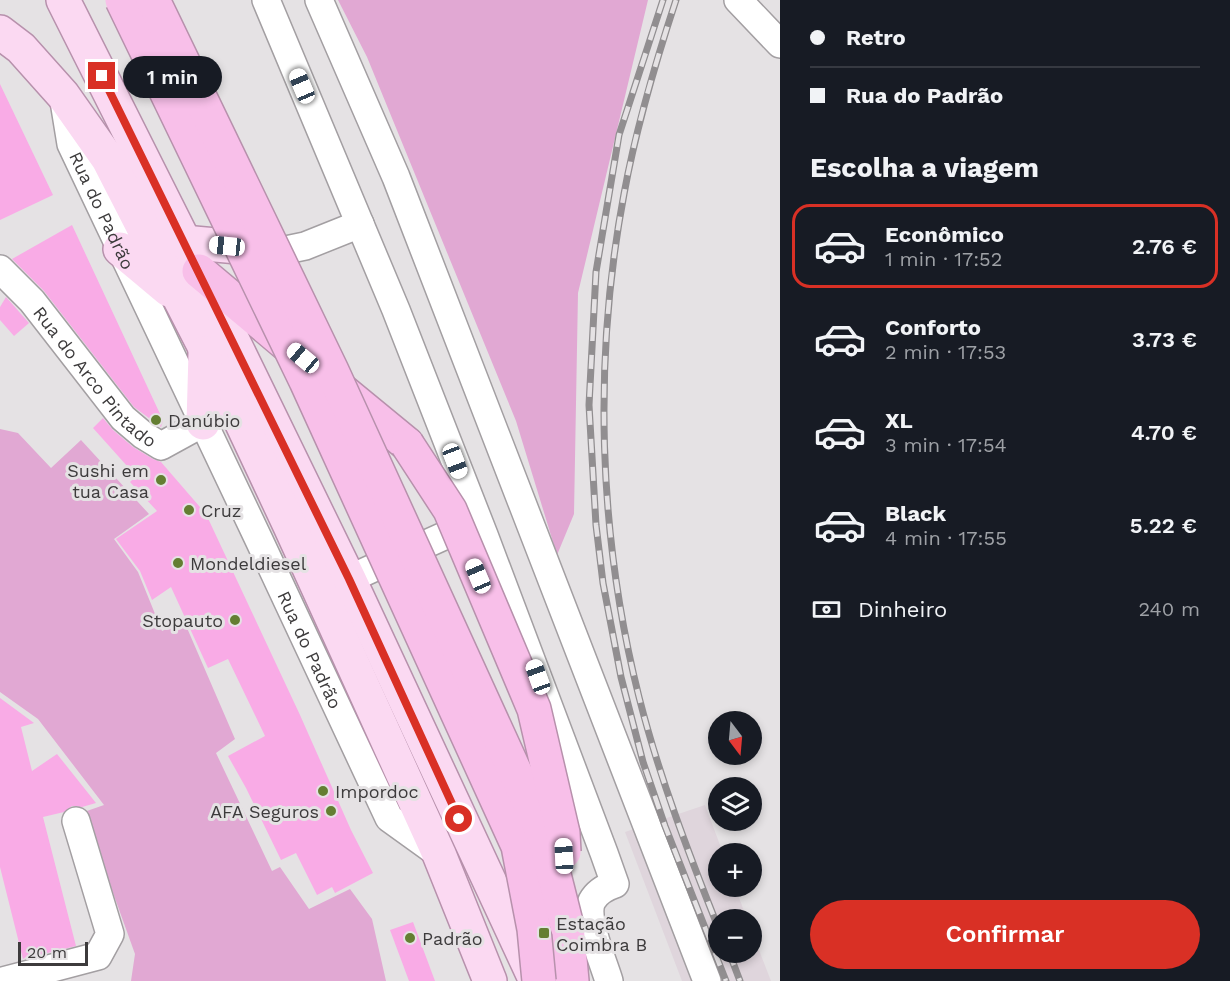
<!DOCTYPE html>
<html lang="pt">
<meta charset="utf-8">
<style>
:root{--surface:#171b24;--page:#20242c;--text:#f1f3f6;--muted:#9ea1a6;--line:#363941;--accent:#d93025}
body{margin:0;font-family:"Work Sans",sans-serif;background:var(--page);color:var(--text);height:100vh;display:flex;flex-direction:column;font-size:22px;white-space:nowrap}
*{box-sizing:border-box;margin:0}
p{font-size:20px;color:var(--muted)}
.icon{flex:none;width:33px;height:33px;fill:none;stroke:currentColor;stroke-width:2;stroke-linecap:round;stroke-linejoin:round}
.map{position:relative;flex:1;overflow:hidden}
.panel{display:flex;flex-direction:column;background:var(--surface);width:450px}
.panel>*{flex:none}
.hud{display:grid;align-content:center;height:132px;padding:0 30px;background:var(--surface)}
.needle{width:39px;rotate:164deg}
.controls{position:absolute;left:708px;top:711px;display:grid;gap:12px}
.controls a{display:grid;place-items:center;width:54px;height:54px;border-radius:50%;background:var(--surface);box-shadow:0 3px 9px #0003;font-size:30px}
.scale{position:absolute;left:18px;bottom:15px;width:70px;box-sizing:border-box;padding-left:6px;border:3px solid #3d3b3c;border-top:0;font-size:16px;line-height:21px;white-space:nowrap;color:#3d3b3c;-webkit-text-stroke:4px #e5e2e4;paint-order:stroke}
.end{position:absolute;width:27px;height:27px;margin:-14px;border:8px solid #d93025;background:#fff;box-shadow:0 0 0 3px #fff}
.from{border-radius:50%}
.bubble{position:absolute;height:42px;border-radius:21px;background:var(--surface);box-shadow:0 3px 9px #0003;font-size:20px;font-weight:600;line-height:42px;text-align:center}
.car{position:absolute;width:18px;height:36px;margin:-18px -9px;border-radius:8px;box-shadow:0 0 4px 2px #0007;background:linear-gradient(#fff 24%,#345 0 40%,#fff 0 76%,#345 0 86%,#fff 0)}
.hud b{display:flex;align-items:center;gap:21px;height:57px;font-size:22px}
.hud b+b{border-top:2px solid var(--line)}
.hud i{width:15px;height:15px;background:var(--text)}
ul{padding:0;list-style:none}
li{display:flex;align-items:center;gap:18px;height:84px;margin:0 12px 9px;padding:0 18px;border:3px solid transparent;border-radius:18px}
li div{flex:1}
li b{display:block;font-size:22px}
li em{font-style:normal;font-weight:600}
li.active{border-color:var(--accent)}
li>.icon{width:54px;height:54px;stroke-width:1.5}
h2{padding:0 30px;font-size:27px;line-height:72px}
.pay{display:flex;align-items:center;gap:15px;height:66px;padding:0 30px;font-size:22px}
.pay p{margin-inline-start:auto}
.cta{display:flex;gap:12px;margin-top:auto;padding:12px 30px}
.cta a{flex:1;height:69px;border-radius:36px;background:var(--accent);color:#fff;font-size:24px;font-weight:600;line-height:69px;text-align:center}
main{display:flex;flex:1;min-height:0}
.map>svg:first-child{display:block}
.built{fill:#dfd5dc}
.green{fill:#e1a8d3}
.building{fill:#f9abe6}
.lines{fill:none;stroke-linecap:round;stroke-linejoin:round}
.minor-casing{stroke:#a39fa2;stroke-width:30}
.major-casing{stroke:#b791ac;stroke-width:36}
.highway-casing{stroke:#b791ac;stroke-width:36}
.minor{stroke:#fff;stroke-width:27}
.major{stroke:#fbd9f2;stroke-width:33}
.highway{stroke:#f8bfe9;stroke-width:33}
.rail-casing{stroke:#918e90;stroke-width:7}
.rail{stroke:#e5e2e4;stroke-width:4.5;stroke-dasharray:14;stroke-linecap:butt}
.highway-bridge-casing{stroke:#b791ac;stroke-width:36;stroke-linecap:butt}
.highway-bridge{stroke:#f8bfe9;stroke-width:33}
.route{stroke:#d93025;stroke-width:8}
.poi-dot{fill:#647e32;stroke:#e5e2e4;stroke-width:2}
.labels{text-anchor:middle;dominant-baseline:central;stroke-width:6;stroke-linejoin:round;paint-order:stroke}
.street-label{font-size:18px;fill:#3d3b3c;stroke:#e5e2e4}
.poi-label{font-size:18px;fill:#3d3b3c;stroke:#e5e2e4;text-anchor:start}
</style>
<main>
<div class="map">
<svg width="780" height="981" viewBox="0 0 780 981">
<rect width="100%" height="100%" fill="#e5e2e4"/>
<!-- built -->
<path class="built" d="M705,805L723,853L718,854V886L735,887L747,919L718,920V952H752V932L771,981H682L625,832Z"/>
<!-- green -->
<g class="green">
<path d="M338,0H648L578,293L574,514L557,555L516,421L367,57Z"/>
<path d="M0,429L18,433L51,468L81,440L149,514L114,539L138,572L162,631L184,621L235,739L216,753L272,871L280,867L309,909L350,889L372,919L386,981H131L135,954L84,812L104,805L38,719L0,692Z"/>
</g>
<!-- building -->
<g class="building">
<path d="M0,84L53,195L0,220Z"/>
<path d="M72,225L161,416L163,421L161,427L134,407L44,291L12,259Z"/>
<path d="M6,297L29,323L14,336L0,320V307Z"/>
<path d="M103,418L113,430L133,447L153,459L161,462L206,514L300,715L351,830L373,873L335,893L332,887L317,895L296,853L281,860L246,788L228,756L265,736L228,659L208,668L171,587L152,600L140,571L116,539L157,511L130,482L136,476L93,428Z"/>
<path d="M0,698L34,723L21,727L32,771L57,754L96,803L82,807L72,806L64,812L43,817L76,946L23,959L0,867Z"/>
<path d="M413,922L435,981H409L390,930Z"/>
</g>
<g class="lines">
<!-- minor casing -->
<g class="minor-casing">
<g id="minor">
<path d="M266,0L396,310L484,535L604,853L615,884C606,887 597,892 592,901C584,917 604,964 609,981"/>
<path d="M319,0L396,177L707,981"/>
<path d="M738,0L780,44"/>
<path id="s1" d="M63,95L71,144L259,540L389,818L439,854"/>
<path d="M256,249L281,251L305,246L360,224"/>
<path id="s2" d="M0,269L32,301L123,418L143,435L161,446L203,423"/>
<path d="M349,579L477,521"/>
<path d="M3,981L98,956L110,934L76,821"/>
</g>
</g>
<!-- major casing -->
<g class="major-casing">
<g id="major">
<path d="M63,0L199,271L349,579L536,981"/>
<path d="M0,32L21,48L63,95L108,159L222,381L290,526L439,854L490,981"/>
<path d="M183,242L249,248"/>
<path d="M120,249L169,290"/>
<path d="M203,423L205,353"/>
</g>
</g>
<!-- highway casing -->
<g class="highway-casing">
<g id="highway">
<path d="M199,271L292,349"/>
<path d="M334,384L407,444"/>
<path d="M567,926L572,981"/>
</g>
</g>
<!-- minor -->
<use href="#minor" class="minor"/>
<!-- major -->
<use href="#major" class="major"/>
<!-- highway -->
<use href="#highway" class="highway"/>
<!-- rail casing -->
<g class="rail-casing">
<g id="rail">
<path d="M663,0L619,135L596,272L589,405L596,525L603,583L621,677L643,762L665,826L726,981"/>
<path d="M676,0C655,64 636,128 624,194C593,359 598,534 639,697C659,776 688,852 718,927"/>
<path d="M729,952L740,981"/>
</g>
</g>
<!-- rail -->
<use href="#rail" class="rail"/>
<!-- highway-bridge casing -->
<g class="highway-bridge-casing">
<g id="highway-bridge">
<path d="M122,0L306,381L518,846L534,929L539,981"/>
<path d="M153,0L332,371L544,835L567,926"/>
<path d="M407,444L450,510L534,709L563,833L564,852"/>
</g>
</g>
<!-- highway-bridge -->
<use href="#highway-bridge" class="highway-bridge"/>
</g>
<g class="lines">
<!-- route -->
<path class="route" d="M102,76L349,579L459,819"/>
</g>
<!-- markers -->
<g class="poi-dot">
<circle cx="156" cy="420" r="6"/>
<circle cx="161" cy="480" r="6"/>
<circle cx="189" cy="510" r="6"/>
<circle cx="178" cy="563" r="6"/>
<circle cx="235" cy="620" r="6"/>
<circle cx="323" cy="791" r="6"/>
<circle cx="331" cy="811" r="6"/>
<rect x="538" y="927" width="12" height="12" rx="3"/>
<circle cx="410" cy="938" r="6"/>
</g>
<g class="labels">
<!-- street labels -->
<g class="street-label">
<text stroke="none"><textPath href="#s1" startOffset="123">Rua do Padrão</textPath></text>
<text stroke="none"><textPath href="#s2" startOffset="144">Rua do Arco Pintado</textPath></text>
<text stroke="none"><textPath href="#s1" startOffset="609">Rua do Padrão</textPath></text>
</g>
<!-- poi labels -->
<g class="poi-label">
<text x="168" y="420">Danúbio</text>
<text x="149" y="470" text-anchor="end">Sushi em<tspan x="149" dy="21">tua Casa</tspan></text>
<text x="201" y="510">Cruz</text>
<text x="190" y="563">Mondeldiesel</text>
<text x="223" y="620" text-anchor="end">Stopauto</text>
<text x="335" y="791">Impordoc</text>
<text x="319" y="811" text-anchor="end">AFA Seguros</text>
<text x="556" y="923">Estação<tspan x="556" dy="21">Coimbra B</tspan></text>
<text x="422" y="938">Padrão</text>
</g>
</g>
</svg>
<div class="controls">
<a><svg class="needle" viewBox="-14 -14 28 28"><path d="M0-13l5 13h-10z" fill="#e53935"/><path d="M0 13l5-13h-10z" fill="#9ea1a6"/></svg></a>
<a><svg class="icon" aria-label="layers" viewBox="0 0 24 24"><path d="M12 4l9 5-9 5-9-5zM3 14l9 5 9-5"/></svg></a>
<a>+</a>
<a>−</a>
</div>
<div class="scale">20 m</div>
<i class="end from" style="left:459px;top:819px"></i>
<i class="end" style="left:102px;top:76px"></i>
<div class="bubble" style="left:123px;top:56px;width:99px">1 min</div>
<i class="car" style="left:302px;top:86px;rotate:337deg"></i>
<i class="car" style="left:227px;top:246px;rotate:276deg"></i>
<i class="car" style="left:303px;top:358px;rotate:310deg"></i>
<i class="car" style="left:455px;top:461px;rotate:159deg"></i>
<i class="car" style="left:478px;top:576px;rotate:337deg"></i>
<i class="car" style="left:538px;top:677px;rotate:340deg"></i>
<i class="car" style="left:564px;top:856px;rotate:357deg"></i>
</div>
<section class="panel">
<div class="hud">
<b><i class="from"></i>Retro</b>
<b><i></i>Rua do Padrão</b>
</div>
<h2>Escolha a viagem</h2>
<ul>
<li class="active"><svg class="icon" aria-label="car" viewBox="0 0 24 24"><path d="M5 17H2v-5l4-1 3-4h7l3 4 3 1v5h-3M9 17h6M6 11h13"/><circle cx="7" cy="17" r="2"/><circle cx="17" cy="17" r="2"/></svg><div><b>Econômico</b><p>1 min · 17:52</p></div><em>2.76 €</em></li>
<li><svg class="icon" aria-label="car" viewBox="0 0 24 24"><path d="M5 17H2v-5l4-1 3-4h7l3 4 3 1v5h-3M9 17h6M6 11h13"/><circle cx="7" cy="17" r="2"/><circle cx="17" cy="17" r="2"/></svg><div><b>Conforto</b><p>2 min · 17:53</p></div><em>3.73 €</em></li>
<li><svg class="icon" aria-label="car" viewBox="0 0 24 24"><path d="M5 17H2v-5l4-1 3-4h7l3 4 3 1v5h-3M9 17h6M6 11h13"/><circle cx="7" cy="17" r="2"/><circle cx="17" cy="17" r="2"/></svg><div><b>XL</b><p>3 min · 17:54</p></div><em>4.70 €</em></li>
<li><svg class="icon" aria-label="car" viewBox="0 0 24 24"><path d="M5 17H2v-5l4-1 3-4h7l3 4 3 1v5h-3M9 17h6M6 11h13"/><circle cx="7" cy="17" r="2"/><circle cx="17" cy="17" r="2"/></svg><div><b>Black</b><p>4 min · 17:55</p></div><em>5.22 €</em></li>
</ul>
<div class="pay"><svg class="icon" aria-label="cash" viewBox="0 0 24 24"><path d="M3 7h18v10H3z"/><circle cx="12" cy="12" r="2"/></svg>Dinheiro<p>240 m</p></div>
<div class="cta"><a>Confirmar</a></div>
</section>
</main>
